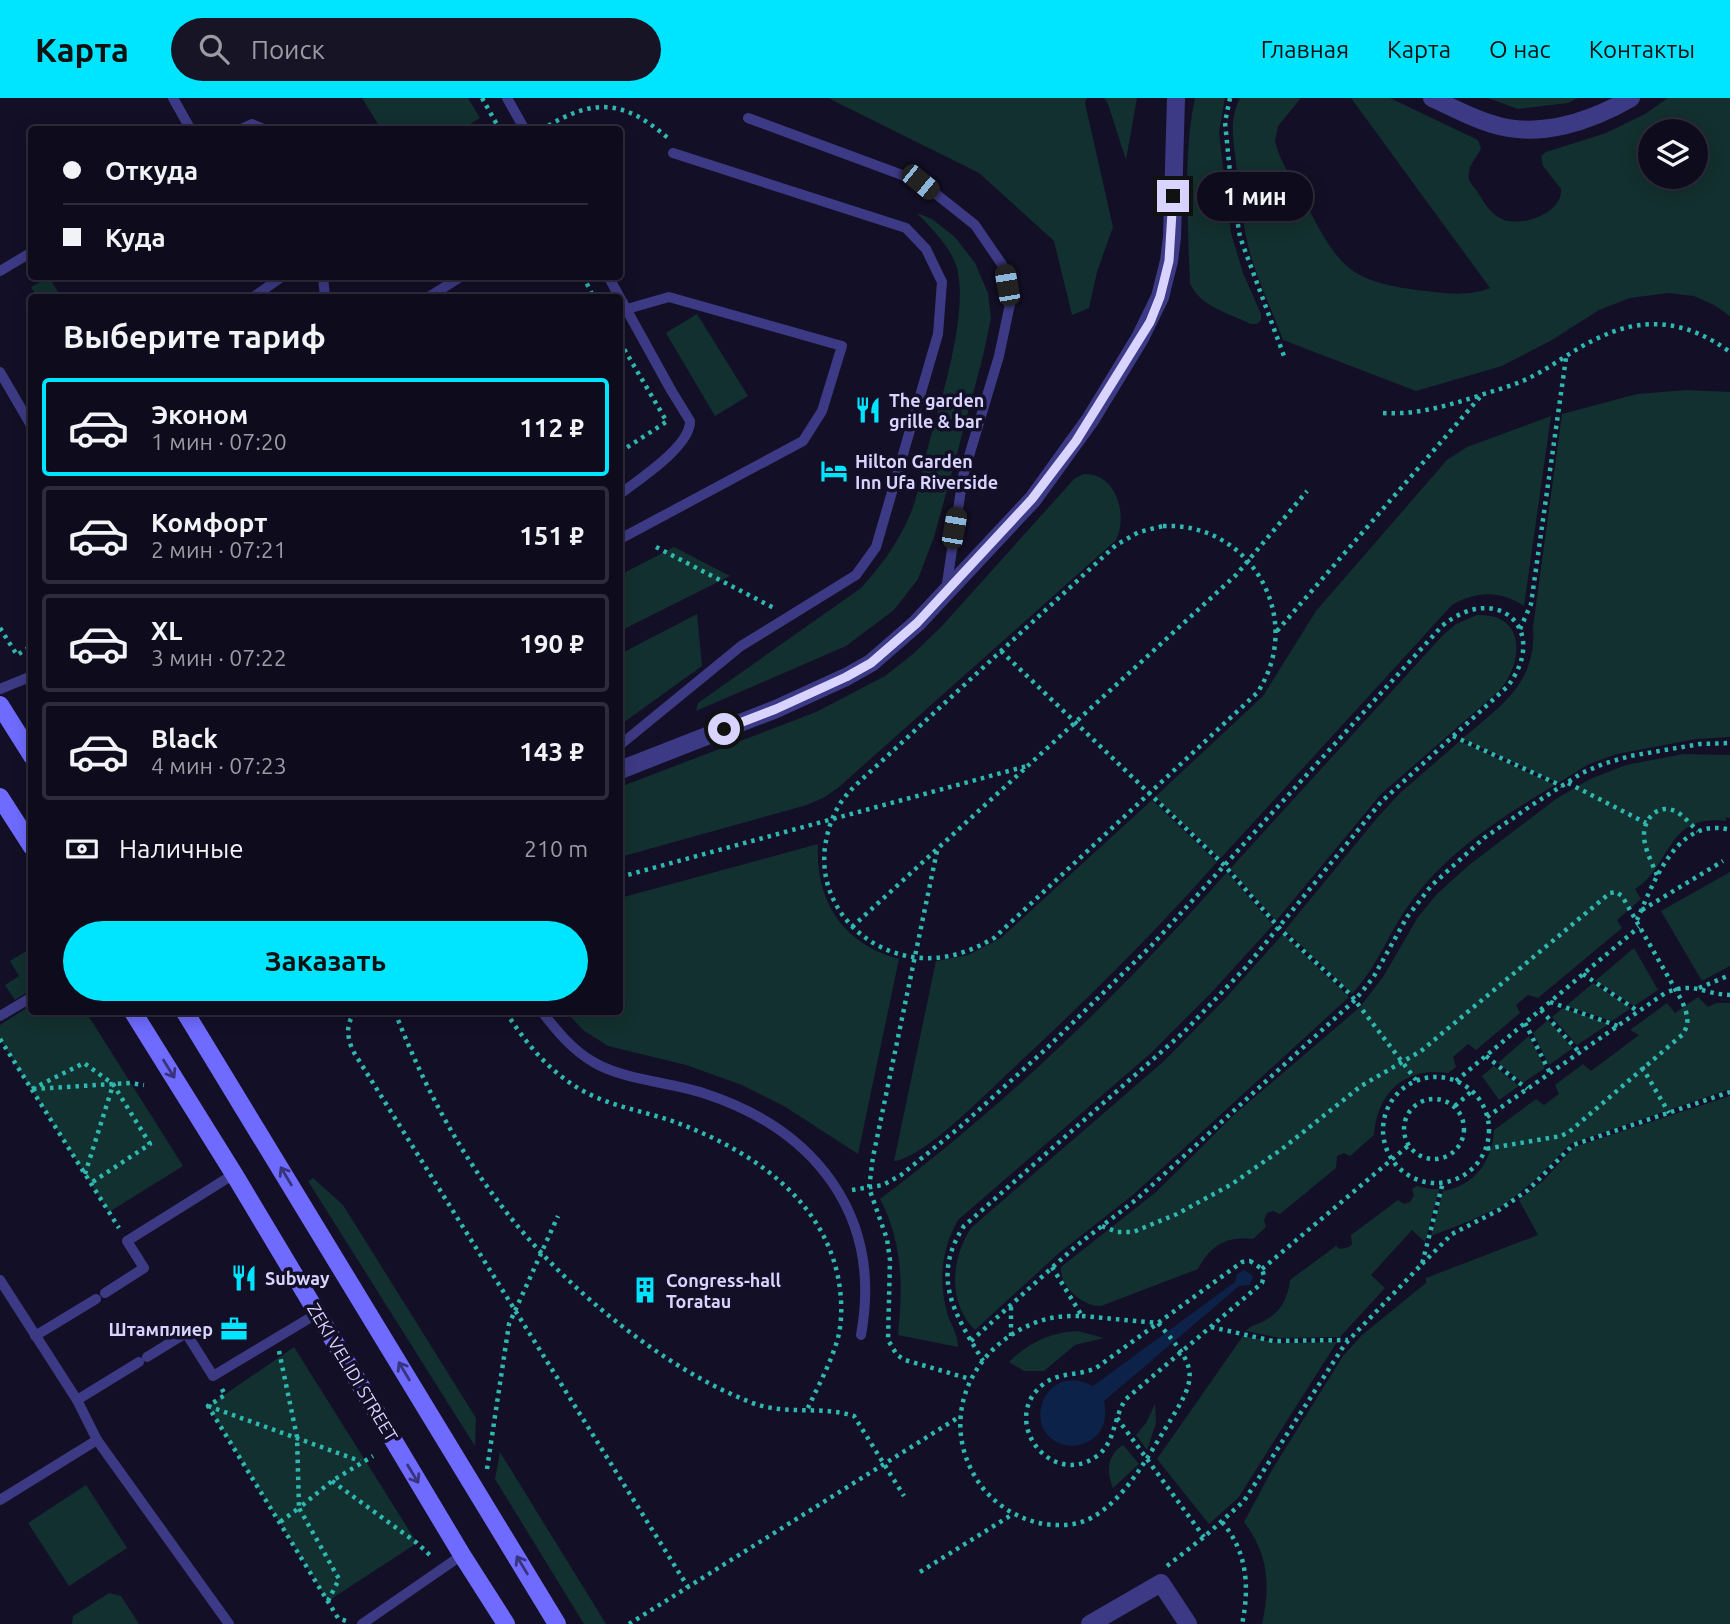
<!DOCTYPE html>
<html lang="ru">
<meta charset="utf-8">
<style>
:root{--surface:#0e0b1c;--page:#171425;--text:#f1f3f6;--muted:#9b9ba3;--line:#2e2b3b;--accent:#00e5ff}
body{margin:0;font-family:Ubuntu,sans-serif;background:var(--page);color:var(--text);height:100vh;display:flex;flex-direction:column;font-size:26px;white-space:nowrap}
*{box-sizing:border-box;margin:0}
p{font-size:23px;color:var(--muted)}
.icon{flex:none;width:38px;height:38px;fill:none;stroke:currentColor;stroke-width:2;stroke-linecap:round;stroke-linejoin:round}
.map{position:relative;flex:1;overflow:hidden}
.panel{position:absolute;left:28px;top:196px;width:595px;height:721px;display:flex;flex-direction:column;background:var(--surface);border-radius:7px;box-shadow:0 4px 18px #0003,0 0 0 2px var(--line)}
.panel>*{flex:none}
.banner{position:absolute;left:28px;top:28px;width:595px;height:154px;border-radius:7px;box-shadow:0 4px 18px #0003,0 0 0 2px var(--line);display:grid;align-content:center;height:154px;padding:0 35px;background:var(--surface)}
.tools{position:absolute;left:1638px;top:21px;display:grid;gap:14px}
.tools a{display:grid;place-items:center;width:70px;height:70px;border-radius:50%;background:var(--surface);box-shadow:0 4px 18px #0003,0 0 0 2px var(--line);font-size:35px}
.end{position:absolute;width:32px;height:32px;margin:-16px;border:9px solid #d9d4ff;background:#111;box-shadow:0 0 0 4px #111}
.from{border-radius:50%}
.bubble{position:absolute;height:49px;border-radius:24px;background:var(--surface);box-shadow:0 4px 18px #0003,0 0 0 2px var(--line);font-size:23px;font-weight:700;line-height:49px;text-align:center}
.car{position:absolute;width:21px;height:42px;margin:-21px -10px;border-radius:9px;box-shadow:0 0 5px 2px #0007;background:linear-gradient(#222 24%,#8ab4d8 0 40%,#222 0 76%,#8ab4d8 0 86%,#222 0)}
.banner b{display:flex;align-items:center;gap:24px;height:66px;font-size:26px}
.banner b+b{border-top:2px solid var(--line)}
.banner i{width:18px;height:18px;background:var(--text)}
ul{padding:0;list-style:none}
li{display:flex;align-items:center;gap:21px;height:98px;margin:0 14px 10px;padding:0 21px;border:4px solid var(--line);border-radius:7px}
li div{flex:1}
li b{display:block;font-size:26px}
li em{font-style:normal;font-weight:700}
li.selected{border-color:var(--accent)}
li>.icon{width:63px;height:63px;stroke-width:1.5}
h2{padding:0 35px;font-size:32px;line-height:84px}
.pay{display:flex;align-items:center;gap:18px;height:77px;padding:0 35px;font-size:26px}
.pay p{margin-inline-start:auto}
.primary-button{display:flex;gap:14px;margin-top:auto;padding:14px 35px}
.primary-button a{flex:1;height:80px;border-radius:42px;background:var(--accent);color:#111;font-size:28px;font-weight:700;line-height:80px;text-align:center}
header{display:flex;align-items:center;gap:42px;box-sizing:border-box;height:98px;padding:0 35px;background:var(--accent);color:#111}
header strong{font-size:33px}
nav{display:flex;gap:38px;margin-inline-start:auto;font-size:24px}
.search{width:490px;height:63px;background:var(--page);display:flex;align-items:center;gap:18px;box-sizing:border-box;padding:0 24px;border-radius:38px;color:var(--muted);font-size:26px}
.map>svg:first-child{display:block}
.green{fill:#12302f;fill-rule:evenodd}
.water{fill:#0c2248}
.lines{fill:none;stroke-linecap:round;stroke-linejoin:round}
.path{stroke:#2fb8b0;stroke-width:4.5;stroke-dasharray:3.5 5;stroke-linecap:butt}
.service{stroke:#3d3a85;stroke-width:10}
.minor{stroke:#3d3a85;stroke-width:18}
.secondary{stroke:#6f6bff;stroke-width:18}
.oneway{stroke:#38347d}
.route{stroke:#d9d4ff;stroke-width:9}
.labels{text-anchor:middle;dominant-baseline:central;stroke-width:7;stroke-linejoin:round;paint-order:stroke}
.poi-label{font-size:18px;font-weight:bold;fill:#d9d4ff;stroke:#130f26;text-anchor:start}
.street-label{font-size:18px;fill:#d9d4ff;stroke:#130f26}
</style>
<header>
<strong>Карта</strong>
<div class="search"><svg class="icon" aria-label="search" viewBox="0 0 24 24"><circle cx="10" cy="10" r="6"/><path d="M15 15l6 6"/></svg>Поиск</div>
<nav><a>Главная</a><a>Карта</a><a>О нас</a><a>Контакты</a></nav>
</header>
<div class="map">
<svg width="1730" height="1526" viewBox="0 0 1730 1526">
<rect width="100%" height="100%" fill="#130f26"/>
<!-- green -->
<g class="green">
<path d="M362,0H468L480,20L462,31H381Z"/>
<path d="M828,0H1087L1085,5L1113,129L1097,174L1089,210L1072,217L1054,143L979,75Z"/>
<path d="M1104,0H1137L1126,62L1108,6Z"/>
<path d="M1195,0H1225L1219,35L1231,135L1243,175L1261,216V222L1257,226H1251C1230,216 1199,208 1190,185C1188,130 1183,53 1195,0Z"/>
<path d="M1240,0H1301L1278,28L1275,43C1279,63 1293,82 1303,100C1339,169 1346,184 1426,193C1448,196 1470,198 1490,190L1351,0H1390L1478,42L1481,50C1478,58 1470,65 1469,74C1467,82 1472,87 1477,93C1484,104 1490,116 1502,121C1521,130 1563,115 1561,91L1543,68L1541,58L1546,54L1606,35L1645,16L1668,0H1730V218L1714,207L1694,198L1668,195L1630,200L1599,212L1552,242L1502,268L1416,293L1283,242C1272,213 1259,185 1250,155C1242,125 1239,95 1236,64C1233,41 1229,21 1240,0ZM1650,33H1696V79H1650Z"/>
<path d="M1488,0H1578L1568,5L1518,11Z"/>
<path d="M917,115L932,121L955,139L975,165L988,195L991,220L983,258L955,363L934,439L918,481L894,512L846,548L696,613L698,605L861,490C880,469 898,445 909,419C918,399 922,374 927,353C940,304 969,217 957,170C951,149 931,130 917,115Z"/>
<path d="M49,179L61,199H37L31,189Z"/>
<path d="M697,216L748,298L715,318L666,235Z"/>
<path d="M1687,292L1730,294V639L1696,641L1617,656L1589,666L1558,685L1462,641C1500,608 1537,586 1533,529L1562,316L1637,296Z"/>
<path d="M1551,318L1524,508C1500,492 1476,493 1452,507L1220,761L1155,699L1263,598L1316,513L1447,362L1467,349Z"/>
<path d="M1084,376C1117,375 1128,418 1116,442L839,689L825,699L807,707L620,759V689L816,614L885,578L913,556L941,529L1075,380Z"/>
<path d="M674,449L730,478L620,533V477Z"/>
<path d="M697,516L702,568L620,627V556Z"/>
<path d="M1477,517C1526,515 1524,563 1500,592L1381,696L1276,823L1230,771L1443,537L1456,526Z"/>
<path d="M1460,643L1555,687C1503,718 1450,752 1413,801C1390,831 1379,867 1352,896L1285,832L1377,720L1400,695Z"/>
<path d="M1683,656L1730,657V720L1726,719V723C1666,715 1671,769 1635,791L1641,801L1617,822L1622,830L1538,900L1528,897L1516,907L1520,915L1476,952L1468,946L1453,959L1456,969L1448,975C1405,968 1377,995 1374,1037L1350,1058L1344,1055L1337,1058L1336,1070L1280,1116L1273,1113L1267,1115L1264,1122L1266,1129L1253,1141C1227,1137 1210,1148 1198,1171L1101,1208C1082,1209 1059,1187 1061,1169L1156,1094L1236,1015L1360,909L1383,879L1418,819L1437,796L1469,767L1556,701L1590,681L1626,667Z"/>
<path d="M1152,702L1217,764C1151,839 1080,908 1007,976C985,997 922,1061 894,1063L936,863L968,857L1001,840Z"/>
<path d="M818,746C815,803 843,846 899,861L858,1056L784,1008L742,987L686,967L608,948L583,932L566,914H620V800Z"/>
<path d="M1227,774L1273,827L1211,895L1151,955L958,1122C941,1152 938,1184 948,1218C952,1228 958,1238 958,1249L898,1237C903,1189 903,1145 880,1101C1007,1006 1122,894 1227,774Z"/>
<path d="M1730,774V868L1702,883L1661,813Z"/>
<path d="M1283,836L1349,899L1134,1096L1059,1155L975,1232C947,1204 951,1161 971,1130L1164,963L1223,903Z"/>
<path d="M31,850V892L15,902L5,887L19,878L10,863Z"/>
<path d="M1634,850L1658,892L1634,908L1595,883Z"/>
<path d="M1593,885L1631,910L1612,923L1566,908Z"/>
<path d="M1698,899L1708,909L1716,905H1730V991L1570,1046L1536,1081L1504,1107L1472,1122L1431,1138L1443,1093C1475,1087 1492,1064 1494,1032L1536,1001L1544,1007L1559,996L1555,987L1583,966L1591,973L1639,937L1630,932L1667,905L1675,915Z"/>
<path d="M31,907L32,914H86L183,1068L109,1114L0,941V927Z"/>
<path d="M1563,910L1609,926L1577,947L1552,919Z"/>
<path d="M1548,922L1573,950L1549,967L1533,935Z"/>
<path d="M1529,938L1545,970L1523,985L1498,965Z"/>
<path d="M1494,968L1519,988L1499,1002L1482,978Z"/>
<path d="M1730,998V1526H1262C1271,1488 1268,1455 1244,1424L1272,1372L1343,1258L1362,1237L1426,1185V1180L1538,1137L1519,1102L1544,1082L1574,1049Z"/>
<path d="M313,1080L343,1107L476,1320L475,1348L308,1083Z"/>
<path d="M1417,1088L1430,1091H1439L1425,1144L1412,1132L1371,1177L1385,1190L1340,1239L1279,1240L1246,1233C1252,1226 1258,1227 1266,1222C1282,1213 1288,1199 1290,1182L1336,1148L1340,1151L1349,1149L1352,1146L1351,1137L1398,1102L1404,1106L1410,1104L1414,1097L1412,1091Z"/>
<path d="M1078,1233L1104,1240L1075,1247L1044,1273H1024L1009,1264C1028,1245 1050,1234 1078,1233Z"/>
<path d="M1243,1238L1278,1245L1337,1244L1238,1400L1209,1426L1157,1361Z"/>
<path d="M294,1249L417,1445L328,1503L208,1308Z"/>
<path d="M1155,1306L1156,1325L1147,1352L1136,1337L1146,1325Z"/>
<path d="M1123,1347L1139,1366L1113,1390C1106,1373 1107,1358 1123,1347Z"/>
<path d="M500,1354L606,1526H584L495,1381Z"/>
<path d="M86,1387L127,1450L69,1488L28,1425Z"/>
<path d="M109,1495L121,1498L139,1526H72L73,1518Z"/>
</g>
<!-- water -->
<path class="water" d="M1244,1172L1251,1176L1253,1179L1250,1187L1239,1188L1104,1303C1107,1318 1105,1333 1091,1342C1083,1347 1074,1349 1065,1347C1019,1336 1043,1261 1093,1288L1235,1184L1237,1176Z"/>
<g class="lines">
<!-- path -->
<g class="path">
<path d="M482,0L500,32"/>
<path d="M1230,0L1225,24L1231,85L1240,139L1284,258"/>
<path d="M541,32C593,0 622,0 669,41"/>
<path d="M583,178L594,200"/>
<path d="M620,244L667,324"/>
<path d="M1383,315C1417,317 1446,308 1478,298C1495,292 1513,288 1529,280C1552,269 1571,253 1594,242C1643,217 1686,222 1730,254"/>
<path d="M620,354L666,324"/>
<path d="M1163,428C1252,424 1306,522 1257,595L994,840C975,851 955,859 933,860C872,863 817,812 825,749C827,735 831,721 838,709C846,695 859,684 871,673L1116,447L1139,434Z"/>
<path d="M656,449L774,510"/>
<path d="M0,530L17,557L32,548"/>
<path d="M1520,531L1531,506L1566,260"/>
<path d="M1277,533L1480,299"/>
<path d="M1001,553L1224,767L1282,833L1351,897L1416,982"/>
<path d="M1453,638L1562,688"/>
<path d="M1568,685L1646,725"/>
<path d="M937,753L873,1059L869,1090L887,1141L890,1162L888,1242L897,1257L905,1262L970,1281"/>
<path d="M1657,777C1652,765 1645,752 1644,739C1643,721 1658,704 1677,714C1685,719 1691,727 1698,733"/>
<path d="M620,779L1027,668"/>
<path d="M1642,812L1723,763"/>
<path d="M1637,822C1653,786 1677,717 1730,732"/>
<path d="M852,829L1236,477L1307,393"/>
<path d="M1583,876L1639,914"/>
<path d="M1699,890L1730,877"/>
<path d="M1550,904L1618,928"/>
<path d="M1541,912L1580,955"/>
<path d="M356,914C345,925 347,939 353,953L688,1489"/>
<path d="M395,914C447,1048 519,1152 635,1238C670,1264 709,1288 750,1304C784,1318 820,1307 854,1318L904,1398"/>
<path d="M506,914C524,943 548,972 578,990C611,1010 648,1013 683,1027C757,1056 829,1106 840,1191C842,1208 842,1227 837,1243C830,1267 817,1290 807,1312"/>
<path d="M1525,925L1550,975"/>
<path d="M0,941L119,1130"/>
<path d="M1486,958L1527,991"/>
<path d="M1642,969L1669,1015"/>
<circle cx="1436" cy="1032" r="53"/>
<path d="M1456,983L1639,829"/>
<path d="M32,991L84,965L113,986L150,1046L91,1085"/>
<path d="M33,991L130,985L144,987"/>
<circle cx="1434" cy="1031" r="30"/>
<path d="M1455,1008L1472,993"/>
<path d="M1487,1019L1665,895C1695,883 1702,896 1730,897"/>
<path d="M85,1076L113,987"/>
<path d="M852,1092L883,1087L901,1077L960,1029L1047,950L1152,847L1442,528C1498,482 1551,533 1507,589L1381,704L1246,869L1185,933L964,1128C930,1180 955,1216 983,1263"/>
<path d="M1102,1128L1117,1134H1133L1177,1116L1232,1086L1282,1051L1361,988L1421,953L1610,795L1616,794L1622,798L1682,903C1687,916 1691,925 1682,937L1569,1034L1561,1038L1485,1051"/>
<path d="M1250,1163L1262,1171L1264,1178L1262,1185L1126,1301C1113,1319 1116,1344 1097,1358C1050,1392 997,1320 1045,1285C1060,1274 1079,1278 1096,1270L1242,1164Z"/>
<path d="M1422,1166L1452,1136L1499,1112L1528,1092L1573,1047L1730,994"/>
<path d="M1052,1169L1082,1218"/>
<path d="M1262,1171L1409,1047"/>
<path d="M1082,1218L1158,1225C1200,1273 1198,1278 1165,1331C1146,1362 1124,1402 1091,1420C1076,1428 1060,1428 1044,1426C1020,1422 997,1408 982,1389C935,1326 969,1247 1040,1223C1054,1218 1068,1218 1082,1218Z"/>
<path d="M1211,1229L1273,1243L1348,1242"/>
<path d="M1011,1238V1206"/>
<path d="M971,1243L1076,1148L1137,1101L1355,902L1373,880L1407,819L1432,787L1484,740L1532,707L1582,675L1603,666L1630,658L1700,646L1730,645"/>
<path d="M279,1253L297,1339L299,1410L280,1424"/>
<path d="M222,1291L225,1297L208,1308L338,1520L349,1524"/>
<path d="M208,1308L360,1363"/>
<path d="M1117,1320L1204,1439"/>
<path d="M487,1371L509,1226L558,1118"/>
<path d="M332,1383L417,1445L432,1459"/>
<path d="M1222,1424C1247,1453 1250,1489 1242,1526"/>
<path d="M1167,1468L1204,1439L1244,1403L1345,1246L1422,1166L1443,1084"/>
<path d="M920,1474L1013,1416"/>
<path d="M328,1503L339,1481L299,1410L332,1383L373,1358"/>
<path d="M629,1526L959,1319"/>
</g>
<!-- service -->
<g class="service">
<path d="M173,0L191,32"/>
<path d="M507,0L525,32"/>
<path d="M748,20L921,84L975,127L1003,168L1010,206L999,258L963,378L946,492"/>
<path d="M239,32L252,26L266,32"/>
<path d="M0,173L32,154"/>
<path d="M323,178L325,200"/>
<path d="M608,178L671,292L690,323C691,348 638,382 620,396"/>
<path d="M252,200L283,178"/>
<path d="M427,200L462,178"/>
<path d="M620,217L627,211L669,199L842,248L822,313L803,343L620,441"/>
<path d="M0,274L32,329"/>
<path d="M0,591L32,578"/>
<path d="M620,647L741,548L856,477L876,449L938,236L942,184L926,151L906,130L673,55"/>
<path d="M542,914C557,933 573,953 595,965C625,982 669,984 703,995C815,1031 883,1117 861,1237"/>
<path d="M0,918L32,899"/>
<path d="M0,1182L77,1302L97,1342L229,1526"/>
<path d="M105,1195L144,1170L127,1143L234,1076"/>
<path d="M35,1238L96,1201"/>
<path d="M147,1259L186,1235L213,1278L318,1215"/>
<path d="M77,1302L139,1264"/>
<path d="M0,1402L97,1342"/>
<path d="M362,1526L462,1457"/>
</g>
<!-- minor -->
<g class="minor">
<path d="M1432,0C1452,9 1471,20 1492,26C1538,41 1590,24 1631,0"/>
<path d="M620,672L776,611L846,579L871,565L917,525L1033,401L1090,322L1140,240L1160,199L1169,163L1172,139L1176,0"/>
<path d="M1090,1526L1161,1485L1188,1526"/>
</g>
<!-- secondary -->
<g class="secondary">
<path d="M0,607L32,658"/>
<path d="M0,699L32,749"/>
<path d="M133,914L234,1076L462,1457L506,1526"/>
<path d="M185,914L557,1526"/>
</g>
</g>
<!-- one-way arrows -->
<defs><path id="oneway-shaft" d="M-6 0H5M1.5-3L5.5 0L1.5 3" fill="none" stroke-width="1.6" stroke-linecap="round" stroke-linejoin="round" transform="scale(1.75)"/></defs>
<g class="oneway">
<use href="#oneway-shaft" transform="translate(169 971) rotate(58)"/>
<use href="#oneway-shaft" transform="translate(286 1078) rotate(-121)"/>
<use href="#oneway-shaft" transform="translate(404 1273) rotate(-121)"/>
<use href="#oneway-shaft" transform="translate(413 1376) rotate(59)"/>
<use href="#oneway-shaft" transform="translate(522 1467) rotate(-121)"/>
</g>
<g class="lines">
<!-- route -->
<path class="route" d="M724,631L776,611L846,579L871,565L917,525L1032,401L1076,343L1150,224L1160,199L1169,163L1173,98"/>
</g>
<!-- icons -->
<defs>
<g id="restaurant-bare" transform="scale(2.1)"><path d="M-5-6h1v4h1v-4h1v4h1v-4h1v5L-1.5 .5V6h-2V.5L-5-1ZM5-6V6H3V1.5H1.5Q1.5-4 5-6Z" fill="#00e5ff" stroke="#130f26" stroke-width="2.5" paint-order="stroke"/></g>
<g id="hotel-bare" transform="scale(2.1)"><path d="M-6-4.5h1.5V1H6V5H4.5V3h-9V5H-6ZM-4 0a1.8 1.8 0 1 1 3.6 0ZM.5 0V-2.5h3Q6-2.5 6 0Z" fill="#00e5ff" stroke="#130f26" stroke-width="2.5" paint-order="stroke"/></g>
<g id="building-bare" transform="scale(2.1)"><path d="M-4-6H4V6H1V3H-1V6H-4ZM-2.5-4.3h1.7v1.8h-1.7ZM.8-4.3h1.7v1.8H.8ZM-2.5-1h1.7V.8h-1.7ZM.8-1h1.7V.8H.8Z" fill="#00e5ff" stroke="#130f26" stroke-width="2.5" paint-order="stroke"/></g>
<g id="office-bare" transform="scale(2.1)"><path d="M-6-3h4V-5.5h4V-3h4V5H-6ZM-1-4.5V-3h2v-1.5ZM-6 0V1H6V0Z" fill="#00e5ff" stroke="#130f26" stroke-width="2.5" paint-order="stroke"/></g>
</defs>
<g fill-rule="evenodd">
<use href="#restaurant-bare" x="868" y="312"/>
<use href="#hotel-bare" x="834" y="373"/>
<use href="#restaurant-bare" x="244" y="1180"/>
<use href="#building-bare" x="645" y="1192"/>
<use href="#office-bare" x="234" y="1231"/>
</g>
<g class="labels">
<!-- poi labels -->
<g class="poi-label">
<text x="889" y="302">The garden<tspan x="889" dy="21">grille &amp; bar</tspan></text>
<text x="855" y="363">Hilton Garden<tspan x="855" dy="21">Inn Ufa Riverside</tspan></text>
<text x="265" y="1180">Subway</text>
<text x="666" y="1182">Congress-hall<tspan x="666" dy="21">Toratau</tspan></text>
<text x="213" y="1231" text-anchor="end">Штамплиер</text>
</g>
<!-- street labels -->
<g class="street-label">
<text transform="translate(353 1274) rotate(59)">ZEKI VELIDI STREET</text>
</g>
</g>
</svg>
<div class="tools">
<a><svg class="icon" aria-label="layers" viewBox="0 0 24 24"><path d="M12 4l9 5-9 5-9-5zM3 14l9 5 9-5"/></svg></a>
</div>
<i class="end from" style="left:724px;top:631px"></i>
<i class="end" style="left:1173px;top:98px"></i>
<div class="bubble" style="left:1197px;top:74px;width:116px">1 мин</div>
<i class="car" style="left:920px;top:84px;rotate:129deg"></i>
<i class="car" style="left:1007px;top:187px;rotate:350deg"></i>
<i class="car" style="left:954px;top:430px;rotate:10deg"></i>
<div class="banner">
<b><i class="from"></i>Откуда</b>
<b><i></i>Куда</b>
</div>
<section class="panel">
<h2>Выберите тариф</h2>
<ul>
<li class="selected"><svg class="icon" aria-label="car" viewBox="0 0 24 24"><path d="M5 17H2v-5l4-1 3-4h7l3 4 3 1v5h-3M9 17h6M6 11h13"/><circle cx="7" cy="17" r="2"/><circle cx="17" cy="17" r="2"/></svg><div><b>Эконом</b><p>1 мин · 07:20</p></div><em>112 ₽</em></li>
<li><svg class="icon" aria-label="car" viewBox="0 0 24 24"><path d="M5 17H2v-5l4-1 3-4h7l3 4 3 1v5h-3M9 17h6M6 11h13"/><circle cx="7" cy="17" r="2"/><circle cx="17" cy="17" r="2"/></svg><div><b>Комфорт</b><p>2 мин · 07:21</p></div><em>151 ₽</em></li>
<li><svg class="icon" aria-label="car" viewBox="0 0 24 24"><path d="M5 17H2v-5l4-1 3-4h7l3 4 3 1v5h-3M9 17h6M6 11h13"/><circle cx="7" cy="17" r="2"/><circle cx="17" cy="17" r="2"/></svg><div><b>XL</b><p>3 мин · 07:22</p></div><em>190 ₽</em></li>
<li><svg class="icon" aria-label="car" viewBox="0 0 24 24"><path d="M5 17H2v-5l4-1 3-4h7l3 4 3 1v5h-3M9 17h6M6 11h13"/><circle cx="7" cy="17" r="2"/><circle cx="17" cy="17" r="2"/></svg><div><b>Black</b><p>4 мин · 07:23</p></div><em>143 ₽</em></li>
</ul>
<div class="pay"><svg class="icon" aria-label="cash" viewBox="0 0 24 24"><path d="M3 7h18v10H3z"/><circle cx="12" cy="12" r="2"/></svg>Наличные<p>210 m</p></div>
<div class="primary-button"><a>Заказать</a></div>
</section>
</div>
